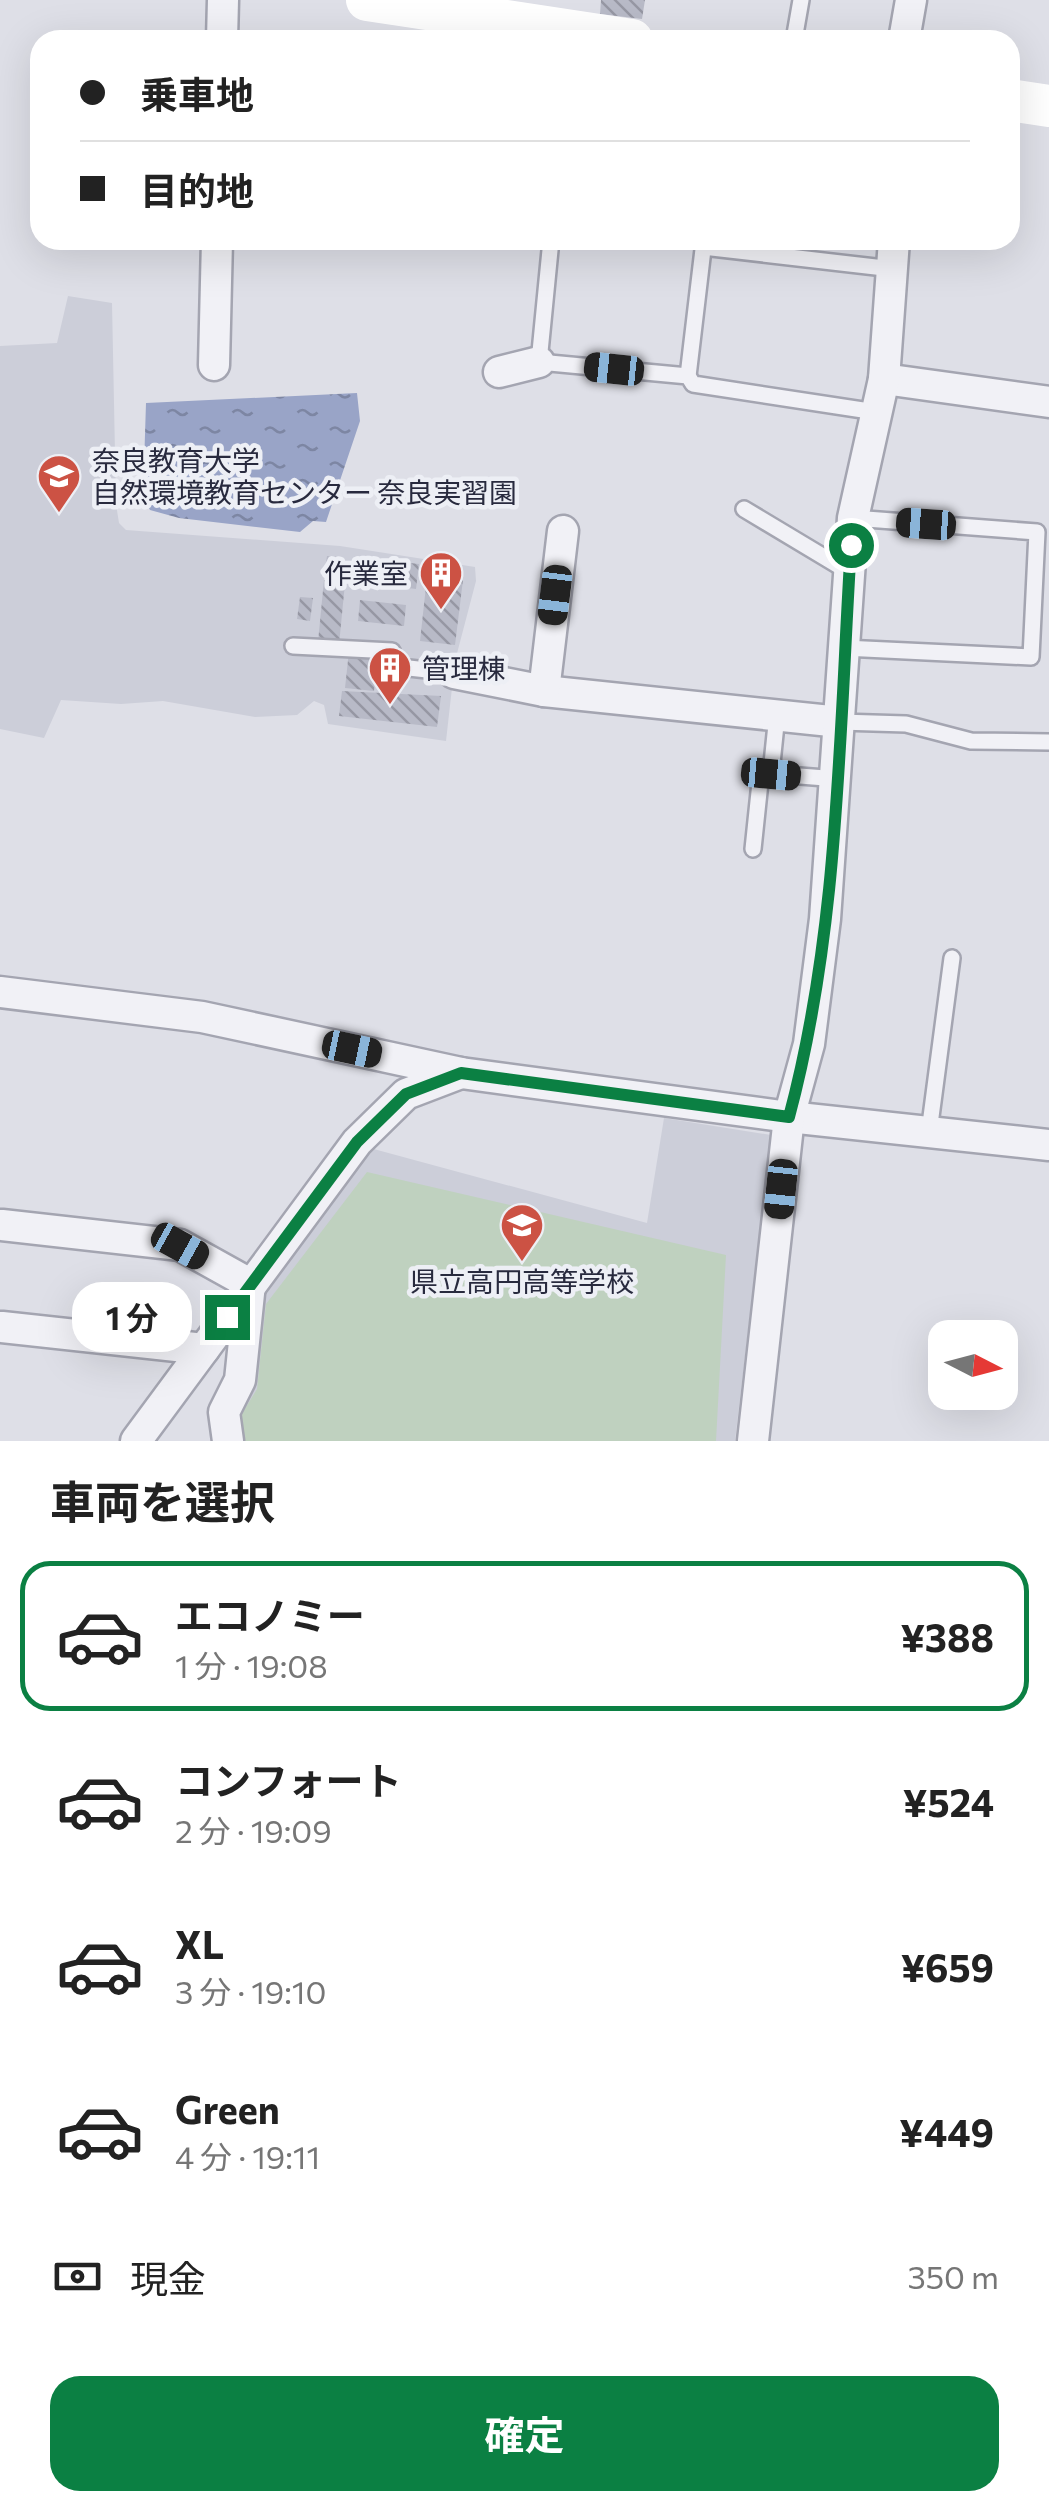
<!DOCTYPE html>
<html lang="ja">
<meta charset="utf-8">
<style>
:root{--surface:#fff;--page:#f6f6f6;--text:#222;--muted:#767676;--line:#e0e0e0;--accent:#0b8043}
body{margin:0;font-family:Commissioner,"Noto Sans JP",sans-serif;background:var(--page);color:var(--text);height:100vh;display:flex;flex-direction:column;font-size:38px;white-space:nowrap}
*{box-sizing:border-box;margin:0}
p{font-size:32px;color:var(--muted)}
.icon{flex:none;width:55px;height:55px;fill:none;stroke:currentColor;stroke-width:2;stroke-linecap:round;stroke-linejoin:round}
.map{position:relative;height:1441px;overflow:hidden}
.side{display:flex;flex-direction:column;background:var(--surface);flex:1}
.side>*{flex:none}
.top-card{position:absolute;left:30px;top:30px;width:990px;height:220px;border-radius:30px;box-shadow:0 10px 40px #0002;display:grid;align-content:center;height:220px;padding:0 50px;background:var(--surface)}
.needle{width:65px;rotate:96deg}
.tools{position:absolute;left:928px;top:1320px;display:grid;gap:20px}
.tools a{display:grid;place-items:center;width:90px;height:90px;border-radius:20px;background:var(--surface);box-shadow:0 10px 40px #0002;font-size:50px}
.end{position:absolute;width:45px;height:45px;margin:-22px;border:12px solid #0b8043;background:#fff;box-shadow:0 0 0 5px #fff}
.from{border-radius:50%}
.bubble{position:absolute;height:70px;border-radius:30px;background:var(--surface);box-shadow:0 10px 40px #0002;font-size:32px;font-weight:700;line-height:70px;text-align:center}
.car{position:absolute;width:30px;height:60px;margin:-30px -15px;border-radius:12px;box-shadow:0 0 8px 2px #0007;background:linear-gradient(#222 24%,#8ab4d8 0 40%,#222 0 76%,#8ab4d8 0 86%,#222 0)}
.top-card b{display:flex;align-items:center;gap:35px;height:95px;font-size:38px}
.top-card b+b{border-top:2px solid var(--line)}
.top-card i{width:25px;height:25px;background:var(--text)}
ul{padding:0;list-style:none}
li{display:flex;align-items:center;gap:30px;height:150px;margin:0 20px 15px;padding:0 30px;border:5px solid transparent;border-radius:30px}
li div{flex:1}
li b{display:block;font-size:38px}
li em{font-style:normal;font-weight:700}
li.active{border-color:var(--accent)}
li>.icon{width:90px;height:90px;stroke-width:1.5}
h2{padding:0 50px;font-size:45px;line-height:120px}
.pay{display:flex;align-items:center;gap:25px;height:110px;padding:0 50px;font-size:38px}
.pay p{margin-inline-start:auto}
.cta{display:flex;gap:20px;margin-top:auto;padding:20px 50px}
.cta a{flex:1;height:115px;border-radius:30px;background:var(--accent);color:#fff;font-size:40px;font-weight:700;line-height:115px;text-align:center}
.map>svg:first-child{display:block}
.built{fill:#ccced9}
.green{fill:#bfd1bf}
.water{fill:url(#water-ripples)}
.building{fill:url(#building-back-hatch)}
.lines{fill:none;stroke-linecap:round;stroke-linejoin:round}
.lane-casing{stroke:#a4a5b1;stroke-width:20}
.street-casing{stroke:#a4a5b1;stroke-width:35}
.lane{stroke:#f1f1f6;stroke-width:15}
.street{stroke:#f1f1f6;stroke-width:30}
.secondary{stroke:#fff;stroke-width:42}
.route{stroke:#0b8043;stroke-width:12}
.labels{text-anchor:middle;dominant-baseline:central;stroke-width:9;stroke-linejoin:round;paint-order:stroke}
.poi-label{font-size:28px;fill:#282a3e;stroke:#edeff5;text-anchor:start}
</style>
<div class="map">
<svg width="1049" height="1441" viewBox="0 0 1049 1441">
<defs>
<pattern id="water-ripples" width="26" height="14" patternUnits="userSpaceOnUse" patternTransform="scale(2.5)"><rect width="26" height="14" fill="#99a4c7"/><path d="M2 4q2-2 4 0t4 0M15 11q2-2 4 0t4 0" fill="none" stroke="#7d86a3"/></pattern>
<pattern id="building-back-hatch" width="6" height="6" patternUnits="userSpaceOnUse" patternTransform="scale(2.5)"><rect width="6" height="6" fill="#b8bac7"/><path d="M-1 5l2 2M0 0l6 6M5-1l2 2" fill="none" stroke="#9697a3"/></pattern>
</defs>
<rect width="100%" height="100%" fill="#dedfe7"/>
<!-- built -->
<g class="built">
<path d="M68,296L112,303L116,504L119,523L126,530L340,546L475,567L476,581L455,661L446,741L328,724L324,705L314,701L297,715L255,717L163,701L121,704L61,700L44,738L0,729V346L57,343Z"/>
<path d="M664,1118L771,1135L735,1441H234L231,1421L260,1303L370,1148L647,1223Z"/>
</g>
<!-- green -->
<path class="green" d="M367,1172L726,1255L716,1441H242L238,1420L257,1389L266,1304Z"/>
<!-- water -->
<path class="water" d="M357,393L360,421L326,522L313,521L300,532L179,518L150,510L143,497L146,403Z"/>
<!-- building -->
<g class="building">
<path d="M601,0H645L642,19L600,14Z"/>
<path d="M327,556L340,557L338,579L324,577Z"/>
<path d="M366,558L419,564L416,589L363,582Z"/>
<path d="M427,577L463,580L455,645L420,641Z"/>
<path d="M324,580L345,583L339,645L318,642Z"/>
<path d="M300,597L313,598L310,621L297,619Z"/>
<path d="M360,600L406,605L404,626L358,621Z"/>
<path d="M349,651L378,653L374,691L345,688Z"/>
<path d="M342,691L441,696L437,727L339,716Z"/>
</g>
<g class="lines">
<!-- lane casing -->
<g class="lane-casing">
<g id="lane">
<path d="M794,40L801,0"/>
<path d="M551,240L539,362L688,376L693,384L876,412"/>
<path d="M703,247L893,269"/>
<path d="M688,376L704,241"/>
<path d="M744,509L849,572"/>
<path d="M293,646L392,651L391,666L454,673"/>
<path d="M844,648L1031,657L1037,532L853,518"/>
<path d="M840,722L906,724L971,741L1049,742"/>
<path d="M771,773L777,715"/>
<path d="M753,849L761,773L838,779"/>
<path d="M929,1132L952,958"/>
</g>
</g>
<!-- street casing -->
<g class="street-casing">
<g id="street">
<path d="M222,40L223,0"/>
<path d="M904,40L911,0"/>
<path d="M214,365L217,240"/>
<path d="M499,372L539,362"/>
<path d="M884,379L1049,402"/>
<path d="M454,673L544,691L840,722"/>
<path d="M544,691L563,531"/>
<path d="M0,992L202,1017L461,1073L789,1117L1049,1145"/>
<path d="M2,1225L180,1245L250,1284L240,1380L224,1412L228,1441"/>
<path d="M2,1327L204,1349"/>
<path d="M136,1441L357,1142L406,1094L461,1073"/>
<path d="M753,1441L789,1117L809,1044L825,919L853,518L884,379L894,240"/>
</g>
</g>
<!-- lane -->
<use href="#lane" class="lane"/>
<!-- street -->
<use href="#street" class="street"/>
<!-- secondary -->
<g class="secondary">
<path d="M367,0L632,40"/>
<path d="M1010,100L1049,106"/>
</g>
</g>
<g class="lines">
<!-- route -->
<path class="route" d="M227,1317L357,1142L406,1094L461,1073L789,1117C839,931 839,736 851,545"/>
</g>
<!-- icons -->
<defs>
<g id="university-pin" transform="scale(2.25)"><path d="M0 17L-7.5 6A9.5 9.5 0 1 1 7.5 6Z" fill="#cc5244" stroke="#edeff5"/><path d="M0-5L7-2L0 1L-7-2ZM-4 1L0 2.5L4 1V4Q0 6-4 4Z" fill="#fff"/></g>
<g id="building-pin" transform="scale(2.25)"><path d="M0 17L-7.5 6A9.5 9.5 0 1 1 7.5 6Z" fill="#cc5244" stroke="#edeff5"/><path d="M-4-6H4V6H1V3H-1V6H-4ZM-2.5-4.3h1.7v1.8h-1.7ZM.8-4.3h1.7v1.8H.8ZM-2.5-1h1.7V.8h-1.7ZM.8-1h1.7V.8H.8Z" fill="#fff"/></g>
<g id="school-pin" transform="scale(2.25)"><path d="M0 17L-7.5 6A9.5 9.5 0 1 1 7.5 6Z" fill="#cc5244" stroke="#edeff5"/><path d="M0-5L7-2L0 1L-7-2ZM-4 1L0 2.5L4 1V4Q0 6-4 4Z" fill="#fff"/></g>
</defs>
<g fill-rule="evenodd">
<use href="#university-pin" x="59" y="476"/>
<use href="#building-pin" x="441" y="573"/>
<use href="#building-pin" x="390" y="668"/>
<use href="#school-pin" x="522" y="1225"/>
</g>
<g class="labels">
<!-- poi labels -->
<g class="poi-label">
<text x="92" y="460">奈良教育大学<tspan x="92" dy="32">自然環境教育センター 奈良実習園</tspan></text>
<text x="408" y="573" text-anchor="end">作業室</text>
<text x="422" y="668">管理棟</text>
<text x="522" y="1281" text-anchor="middle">県立高円高等学校</text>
</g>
</g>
</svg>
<div class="tools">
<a><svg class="needle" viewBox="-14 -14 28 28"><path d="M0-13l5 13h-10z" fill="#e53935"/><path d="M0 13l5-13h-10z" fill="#767676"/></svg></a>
</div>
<i class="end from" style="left:851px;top:545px"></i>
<i class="end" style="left:227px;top:1317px"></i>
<div class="bubble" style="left:72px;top:1282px;width:120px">1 分</div>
<i class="car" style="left:614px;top:369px;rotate:276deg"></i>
<i class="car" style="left:926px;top:524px;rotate:274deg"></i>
<i class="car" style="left:555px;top:595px;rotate:187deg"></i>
<i class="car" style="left:771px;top:774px;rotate:95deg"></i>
<i class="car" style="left:352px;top:1049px;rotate:102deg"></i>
<i class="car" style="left:781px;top:1189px;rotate:186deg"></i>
<i class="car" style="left:180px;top:1246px;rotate:119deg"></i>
<div class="top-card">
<b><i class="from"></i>乗車地</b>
<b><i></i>目的地</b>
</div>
</div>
<section class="side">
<h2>車両を選択</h2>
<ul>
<li class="active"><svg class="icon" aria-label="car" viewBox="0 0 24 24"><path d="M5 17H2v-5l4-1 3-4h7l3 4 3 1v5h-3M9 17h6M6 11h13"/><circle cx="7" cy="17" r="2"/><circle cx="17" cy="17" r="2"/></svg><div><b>エコノミー</b><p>1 分 · 19:08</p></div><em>¥388</em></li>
<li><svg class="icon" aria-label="car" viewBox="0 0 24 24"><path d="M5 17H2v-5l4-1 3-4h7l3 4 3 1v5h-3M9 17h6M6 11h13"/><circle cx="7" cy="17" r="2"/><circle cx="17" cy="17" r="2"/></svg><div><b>コンフォート</b><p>2 分 · 19:09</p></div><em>¥524</em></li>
<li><svg class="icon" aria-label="car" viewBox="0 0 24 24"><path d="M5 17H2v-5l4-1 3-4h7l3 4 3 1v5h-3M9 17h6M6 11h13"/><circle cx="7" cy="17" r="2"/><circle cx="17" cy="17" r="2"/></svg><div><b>XL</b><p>3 分 · 19:10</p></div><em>¥659</em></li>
<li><svg class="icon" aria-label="car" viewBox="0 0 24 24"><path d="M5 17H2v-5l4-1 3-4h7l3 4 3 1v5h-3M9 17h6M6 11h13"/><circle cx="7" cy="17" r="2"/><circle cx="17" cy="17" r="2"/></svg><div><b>Green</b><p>4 分 · 19:11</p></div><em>¥449</em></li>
</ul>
<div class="pay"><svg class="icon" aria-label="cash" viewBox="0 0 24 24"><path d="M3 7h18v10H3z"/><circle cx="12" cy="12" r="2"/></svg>現金<p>350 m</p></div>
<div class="cta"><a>確定</a></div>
</section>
